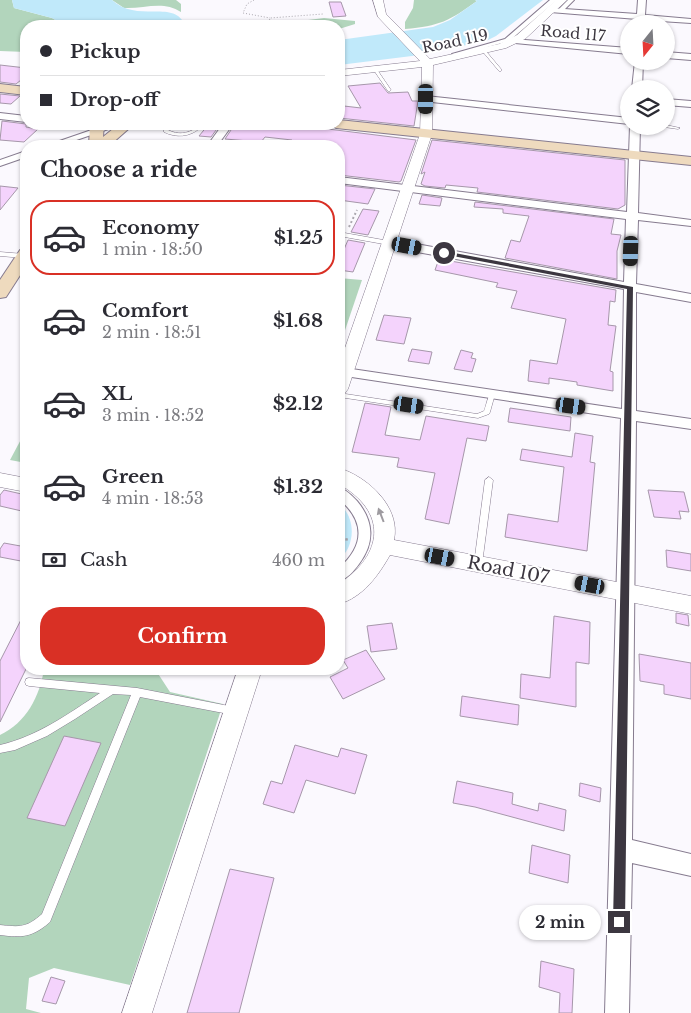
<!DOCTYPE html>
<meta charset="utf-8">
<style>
:root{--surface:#fff;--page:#f7f7f7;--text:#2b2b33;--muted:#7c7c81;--line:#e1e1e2;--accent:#d93025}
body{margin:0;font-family:"Libre Baskerville",serif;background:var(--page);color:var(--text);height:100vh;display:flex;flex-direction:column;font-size:19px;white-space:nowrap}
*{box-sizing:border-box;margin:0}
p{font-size:16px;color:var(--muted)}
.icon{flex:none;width:28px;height:28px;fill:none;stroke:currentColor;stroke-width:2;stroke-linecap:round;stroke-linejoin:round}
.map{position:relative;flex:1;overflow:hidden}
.panel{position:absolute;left:20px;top:140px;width:325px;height:535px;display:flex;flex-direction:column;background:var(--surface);border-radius:20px;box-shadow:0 1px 4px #0004}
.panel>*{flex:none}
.banner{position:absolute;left:20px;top:20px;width:325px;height:110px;border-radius:20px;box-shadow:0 1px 4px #0004;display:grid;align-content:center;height:110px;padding:0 20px;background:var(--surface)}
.needle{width:32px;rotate:198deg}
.fabs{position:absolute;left:620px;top:15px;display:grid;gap:10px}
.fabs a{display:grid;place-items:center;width:55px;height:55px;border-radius:50%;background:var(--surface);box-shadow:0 1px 4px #0004;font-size:25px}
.end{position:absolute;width:22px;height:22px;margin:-11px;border:6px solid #3c3740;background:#fff;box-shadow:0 0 0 2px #fff}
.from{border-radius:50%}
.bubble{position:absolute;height:35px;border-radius:18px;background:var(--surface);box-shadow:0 1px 4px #0004;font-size:16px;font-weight:700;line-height:35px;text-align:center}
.car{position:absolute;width:15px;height:30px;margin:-15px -8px;border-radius:6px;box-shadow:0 0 4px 1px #0007;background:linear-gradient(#222 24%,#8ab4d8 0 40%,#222 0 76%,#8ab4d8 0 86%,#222 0)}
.banner b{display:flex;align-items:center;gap:18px;height:48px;font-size:19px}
.banner b+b{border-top:1px solid var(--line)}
.banner i{width:12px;height:12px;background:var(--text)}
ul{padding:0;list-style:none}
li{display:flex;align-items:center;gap:15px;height:75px;margin:0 10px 8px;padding:0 10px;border:2px solid transparent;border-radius:20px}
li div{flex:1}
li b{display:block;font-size:19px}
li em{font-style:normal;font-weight:700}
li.on{border-color:var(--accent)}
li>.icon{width:45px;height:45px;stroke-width:1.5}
h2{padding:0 20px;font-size:22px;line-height:60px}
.pay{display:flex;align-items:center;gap:12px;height:55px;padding:0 20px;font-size:19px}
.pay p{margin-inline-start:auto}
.action{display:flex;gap:10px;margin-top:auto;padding:10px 20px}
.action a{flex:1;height:58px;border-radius:20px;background:var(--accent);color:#fff;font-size:20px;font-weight:700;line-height:58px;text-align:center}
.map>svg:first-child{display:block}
.green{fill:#b2d5bc}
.water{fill:#c0e9fa}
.building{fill:#f4d3fc;stroke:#a697aa}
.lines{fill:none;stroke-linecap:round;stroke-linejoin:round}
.service-casing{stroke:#867b8f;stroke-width:1}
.pedestrian-casing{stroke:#867b8f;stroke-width:2}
.minor-casing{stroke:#867b8f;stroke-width:2}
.tertiary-casing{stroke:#867b8f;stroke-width:1}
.secondary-casing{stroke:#867b8f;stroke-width:2}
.path-far2{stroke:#aba8af;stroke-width:1;stroke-dasharray:1 2;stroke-linecap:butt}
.path-far1{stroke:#aba8af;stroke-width:2;stroke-dasharray:2 2.5;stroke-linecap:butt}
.path{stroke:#aba8af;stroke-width:2.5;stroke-dasharray:2.5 4;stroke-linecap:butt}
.service{fill:#fff;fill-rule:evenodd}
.pedestrian{fill:#fff;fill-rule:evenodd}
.minor{fill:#fff;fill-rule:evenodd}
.tertiary{fill:#fff;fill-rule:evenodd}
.secondary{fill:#eedabe;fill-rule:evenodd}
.oneway{fill:#9e9ba0}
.route{fill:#3c3740}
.labels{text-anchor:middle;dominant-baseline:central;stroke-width:4;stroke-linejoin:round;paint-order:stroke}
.far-street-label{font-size:15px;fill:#3c3740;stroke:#fff}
.street-label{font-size:18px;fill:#3c3740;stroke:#fff}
</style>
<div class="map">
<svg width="691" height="1013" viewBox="0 0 691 1013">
<rect width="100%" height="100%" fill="#fbf9fe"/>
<!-- green -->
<g class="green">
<path d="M0,0H12L14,8L52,18L66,26H26V52L0,51Z"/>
<path d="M112,0H176L181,4V12C163,0 144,9 124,8Z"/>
<path d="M414,0H475L477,1C449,21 440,26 405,29V22L413,8Z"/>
<path d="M324,18L355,21V24L339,29V26H305L308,20Z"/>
<path d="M339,278L362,280L339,348Z"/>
<path d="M26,430V463L10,460Z"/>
<path d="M44,669H155L170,692L223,704L130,985L54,968L29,978L26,1009L41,1013H0V735C26,723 40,696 44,669Z"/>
</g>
<!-- water -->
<g class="water">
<path d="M12,0H112C137,23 172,0 184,23L205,26H66L52,18L14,8Z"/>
<path d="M475,0H543L496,36L486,41L412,56L339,65V40L433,27L450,20L477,1Z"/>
<path d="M339,503C356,518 356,545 339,560Z"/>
</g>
<!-- building -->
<g class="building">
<path d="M329,2H341L346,16L333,17Z"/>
<path d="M0,65L26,68V76L16,84L0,82Z"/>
<path d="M380,83L388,93L408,92L412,101H418L414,126L339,118L344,106L361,108L348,86Z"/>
<path d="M0,94L20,96L11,104L0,103Z"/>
<path d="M2,121L26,124V127L38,129L24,142L0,140Z"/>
<path d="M235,124H305L304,126L416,140L401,181L399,182L339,175V146H288L292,140L265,137L261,142L225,139Z"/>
<path d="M208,125L219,126L211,137L199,136Z"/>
<path d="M432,140L625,160V205L618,209L477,192L478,188L446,185L445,188L425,186L421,184L425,172L421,174Z"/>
<path d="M339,185L375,189L368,204L339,200Z"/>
<path d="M0,186L18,188L0,210Z"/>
<path d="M422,195L442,198L440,206L419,204Z"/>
<path d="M475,202L614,219L611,234L621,235L617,251V279L505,258L511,240L520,242L529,216L503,213V209L474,207Z"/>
<path d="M363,209L379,211L368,235L351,232Z"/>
<path d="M348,240L365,243L353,272L339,270V261Z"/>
<path d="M439,259L616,290L615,302L610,301L608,325L616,326L610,371L613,372V391L577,385V382L549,378V384L528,381L530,360L557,364L566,319L511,308L517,291L496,287L498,283L435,270Z"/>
<path d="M384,315L411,318L404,344L376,340Z"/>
<path d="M412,349L432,352L429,364L408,361Z"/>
<path d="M461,350L473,353L471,358L476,359L472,372L454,369Z"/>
<path d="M365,403L391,407L385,435L420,440L426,416L489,426L486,441L467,438L449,524L425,519L435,473L397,467L399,458L352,452Z"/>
<path d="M510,408L571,417L570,431L508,422Z"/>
<path d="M575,433L593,436L590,462L595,463L587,551L505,537L508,514L558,522L564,467L520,460L522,449L572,457Z"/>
<path d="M4,490L26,495V512L0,506V495Z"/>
<path d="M648,490L684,492L689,512L679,511L681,519L654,517Z"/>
<path d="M4,543L26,547V562L0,557V549Z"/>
<path d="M666,550L691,554V571L667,567Z"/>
<path d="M26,610V669L0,722V661Z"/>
<path d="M676,613L688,615L689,626L676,623Z"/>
<path d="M554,616L590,622L589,664L576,662V707L520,698L521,674L550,678Z"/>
<path d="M392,623L397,649L371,652L367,626Z"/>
<path d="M366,650L385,679L343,699L330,677L348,668L343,660Z"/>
<path d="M639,654L691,663V699L664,694V685L640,681Z"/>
<path d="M462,696L519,705L518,725L460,716Z"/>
<path d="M64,736L101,743L65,826L27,818Z"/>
<path d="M295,745L338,757L341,748L367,755L355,794L306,780L294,813L263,804L271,781L282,784Z"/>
<path d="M457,781L513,793L512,804L538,811L539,803L566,810L564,831L475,807L453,803Z"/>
<path d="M580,783L601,788L600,802L579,796Z"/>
<path d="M532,845L570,855L568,883L529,873Z"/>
<path d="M230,869L274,878L239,1013H187Z"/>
<path d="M541,961L574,969L572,1013H559L560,993L539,987Z"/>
<path d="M51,977L65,981L56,1004L42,1001Z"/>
</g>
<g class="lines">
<!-- service casing -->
<g class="service-casing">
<g id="service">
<path d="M483,50H485L501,69V71H499L483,52Z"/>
<path d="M374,68H376L391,90L390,91H388L373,69Z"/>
<path d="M166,124H170L167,127L168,130C178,135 187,134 196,128L195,124H199L200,128C190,137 176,138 164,132L163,127Z"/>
<path d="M666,125L680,128L678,129L664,127L666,126Z"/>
<path d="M339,232L389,241L392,243L389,245L339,236Z"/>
<path d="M0,252L24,254L26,255V257L24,258L0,256Z"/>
<path d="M490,392H494L495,394L490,412L489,414L478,418L339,397V393L477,414L484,411Z"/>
<path d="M489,477L493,480L482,564L481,566H475L474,564L485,480Z"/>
<path d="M29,678L137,688L234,707L237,708L239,711L237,714L234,715L140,697L50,922C33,937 22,938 0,935V925C20,927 26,928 42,914L131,695L113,694L75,719L47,736L15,750L0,753V745C38,736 68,714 100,693L29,686L26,685L25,682L26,679Z"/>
</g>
</g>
<!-- pedestrian casing -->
<g class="pedestrian-casing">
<g id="pedestrian">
<path d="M550,0H557L509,41L455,56L452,54L505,39Z"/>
<path d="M568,0H574L562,12H558V10Z"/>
<path d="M339,488C346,489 352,496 357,501C374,521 375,543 359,564C354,571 347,579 339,581V568C365,545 365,521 339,499Z"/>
</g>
</g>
<!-- minor casing -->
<g class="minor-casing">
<g id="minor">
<path d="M638,0H646L645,15L691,19V23L645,20V24H637V19L550,12L546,10L550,8L637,14Z"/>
<path d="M512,39L629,48V54L515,43L511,41Z"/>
<path d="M666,52L691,54V60L666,58Z"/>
<path d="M635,61H643L642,89H632Z"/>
<path d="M426,96L629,118V124L423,101L421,99Z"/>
<path d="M666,99L691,101V107L666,105Z"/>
<path d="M0,113L26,116V122L0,119Z"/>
<path d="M63,124H82L84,126L79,129Z"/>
<path d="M109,124H123L59,146H45Z"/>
<path d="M223,124H233L217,146H207Z"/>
<path d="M630,126H640L638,213L691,220V226L638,220L636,284L691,294V302L636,292V411L691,419V429L636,421L632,840L691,854V876L632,863L629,1013H605L621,418L345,376L340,375L339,371L345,368L622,409L624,289L389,247L383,243L389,239L624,282L626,219L339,183V177L627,212Z"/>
<path d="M26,151V157L0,166V160Z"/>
</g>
</g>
<!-- tertiary casing -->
<g class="tertiary-casing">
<g id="tertiary">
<path d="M373,0H383L386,14L430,59L499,44L517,35L556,0H567L525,39L506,48L433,65L432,134L348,389L345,393L339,395V365L420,134L422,67L339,76V70L420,61L378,17Z"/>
<path d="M339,468C368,477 401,507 394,540L691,596V614L390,555C378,576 363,597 339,604V584C384,554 388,512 339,484Z"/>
<path d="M0,473L26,478V492L0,487Z"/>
<path d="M238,669H262L152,1013H122Z"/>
</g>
</g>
<!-- secondary casing -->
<g class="secondary-casing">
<g id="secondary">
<path d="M0,84L26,87V95L0,92Z"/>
<path d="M339,120L691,157V165L336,128L329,124H339Z"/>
<path d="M90,124H104L103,137L119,124H134L109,146H89Z"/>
<path d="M26,249V266L6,297L0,298V280L20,250Z"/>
</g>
</g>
<!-- path-far2 -->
<g class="path-far2">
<path d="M254,0L247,4L243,13L270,18"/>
<path d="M268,26L270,18L323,14"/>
</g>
<!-- path-far1 -->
<path class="path-far1" d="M349,227L357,210"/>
<!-- path -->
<path class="path" d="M339,538L350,540"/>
<!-- service -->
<use href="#service" class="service"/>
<!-- pedestrian -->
<use href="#pedestrian" class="pedestrian"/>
<!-- minor -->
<use href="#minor" class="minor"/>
<!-- tertiary -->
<use href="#tertiary" class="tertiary"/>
<!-- secondary -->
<use href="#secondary" class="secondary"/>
</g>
<!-- one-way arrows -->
<defs><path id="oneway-solid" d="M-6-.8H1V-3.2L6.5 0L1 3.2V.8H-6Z" transform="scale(1.25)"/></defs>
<use class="oneway" href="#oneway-solid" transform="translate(381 515) rotate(-111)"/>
<!-- route -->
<path class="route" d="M444,251L633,287L625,922L619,928L613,922L627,289L442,254Z"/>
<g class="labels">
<!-- far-street labels -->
<g class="far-street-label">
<text transform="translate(573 33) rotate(5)">Road 117</text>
<text transform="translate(455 41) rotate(-12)">Road 119</text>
</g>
<!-- street labels -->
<g class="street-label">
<text transform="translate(508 570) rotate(11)">Road 107</text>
</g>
</g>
</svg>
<div class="fabs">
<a><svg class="needle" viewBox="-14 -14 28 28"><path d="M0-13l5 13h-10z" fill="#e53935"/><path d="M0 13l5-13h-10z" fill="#7c7c81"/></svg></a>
<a><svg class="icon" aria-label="layers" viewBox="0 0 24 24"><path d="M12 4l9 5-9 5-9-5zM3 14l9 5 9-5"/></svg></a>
</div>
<i class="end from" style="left:444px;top:253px"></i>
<i class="end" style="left:619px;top:922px"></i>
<div class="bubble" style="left:519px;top:905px;width:82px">2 min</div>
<i class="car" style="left:426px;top:99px;rotate:180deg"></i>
<i class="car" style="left:407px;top:246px;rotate:101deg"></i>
<i class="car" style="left:631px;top:251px;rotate:182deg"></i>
<i class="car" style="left:409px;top:405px;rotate:99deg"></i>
<i class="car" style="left:571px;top:406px;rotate:98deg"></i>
<i class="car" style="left:440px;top:557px;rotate:101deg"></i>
<i class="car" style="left:590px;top:585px;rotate:281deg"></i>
<div class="banner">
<b><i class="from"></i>Pickup</b>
<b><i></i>Drop-off</b>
</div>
<section class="panel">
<h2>Choose a ride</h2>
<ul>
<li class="on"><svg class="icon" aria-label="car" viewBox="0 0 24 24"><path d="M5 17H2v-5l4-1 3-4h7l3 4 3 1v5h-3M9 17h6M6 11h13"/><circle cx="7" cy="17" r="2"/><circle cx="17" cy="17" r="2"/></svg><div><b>Economy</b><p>1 min · 18:50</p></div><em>$1.25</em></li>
<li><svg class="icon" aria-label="car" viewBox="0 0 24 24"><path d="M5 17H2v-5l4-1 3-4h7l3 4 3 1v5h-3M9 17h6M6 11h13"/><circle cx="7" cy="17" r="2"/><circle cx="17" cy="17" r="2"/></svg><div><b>Comfort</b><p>2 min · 18:51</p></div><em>$1.68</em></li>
<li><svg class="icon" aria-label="car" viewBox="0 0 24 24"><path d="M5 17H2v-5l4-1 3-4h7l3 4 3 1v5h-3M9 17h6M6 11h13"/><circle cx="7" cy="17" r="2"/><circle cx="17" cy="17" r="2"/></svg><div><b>XL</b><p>3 min · 18:52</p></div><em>$2.12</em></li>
<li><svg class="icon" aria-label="car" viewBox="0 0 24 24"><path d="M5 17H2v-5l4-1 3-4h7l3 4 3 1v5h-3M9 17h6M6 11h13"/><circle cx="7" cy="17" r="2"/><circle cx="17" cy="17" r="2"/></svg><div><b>Green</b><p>4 min · 18:53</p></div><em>$1.32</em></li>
</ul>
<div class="pay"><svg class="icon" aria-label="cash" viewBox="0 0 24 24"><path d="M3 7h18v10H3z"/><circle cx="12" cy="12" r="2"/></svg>Cash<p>460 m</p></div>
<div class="action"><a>Confirm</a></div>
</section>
</div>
